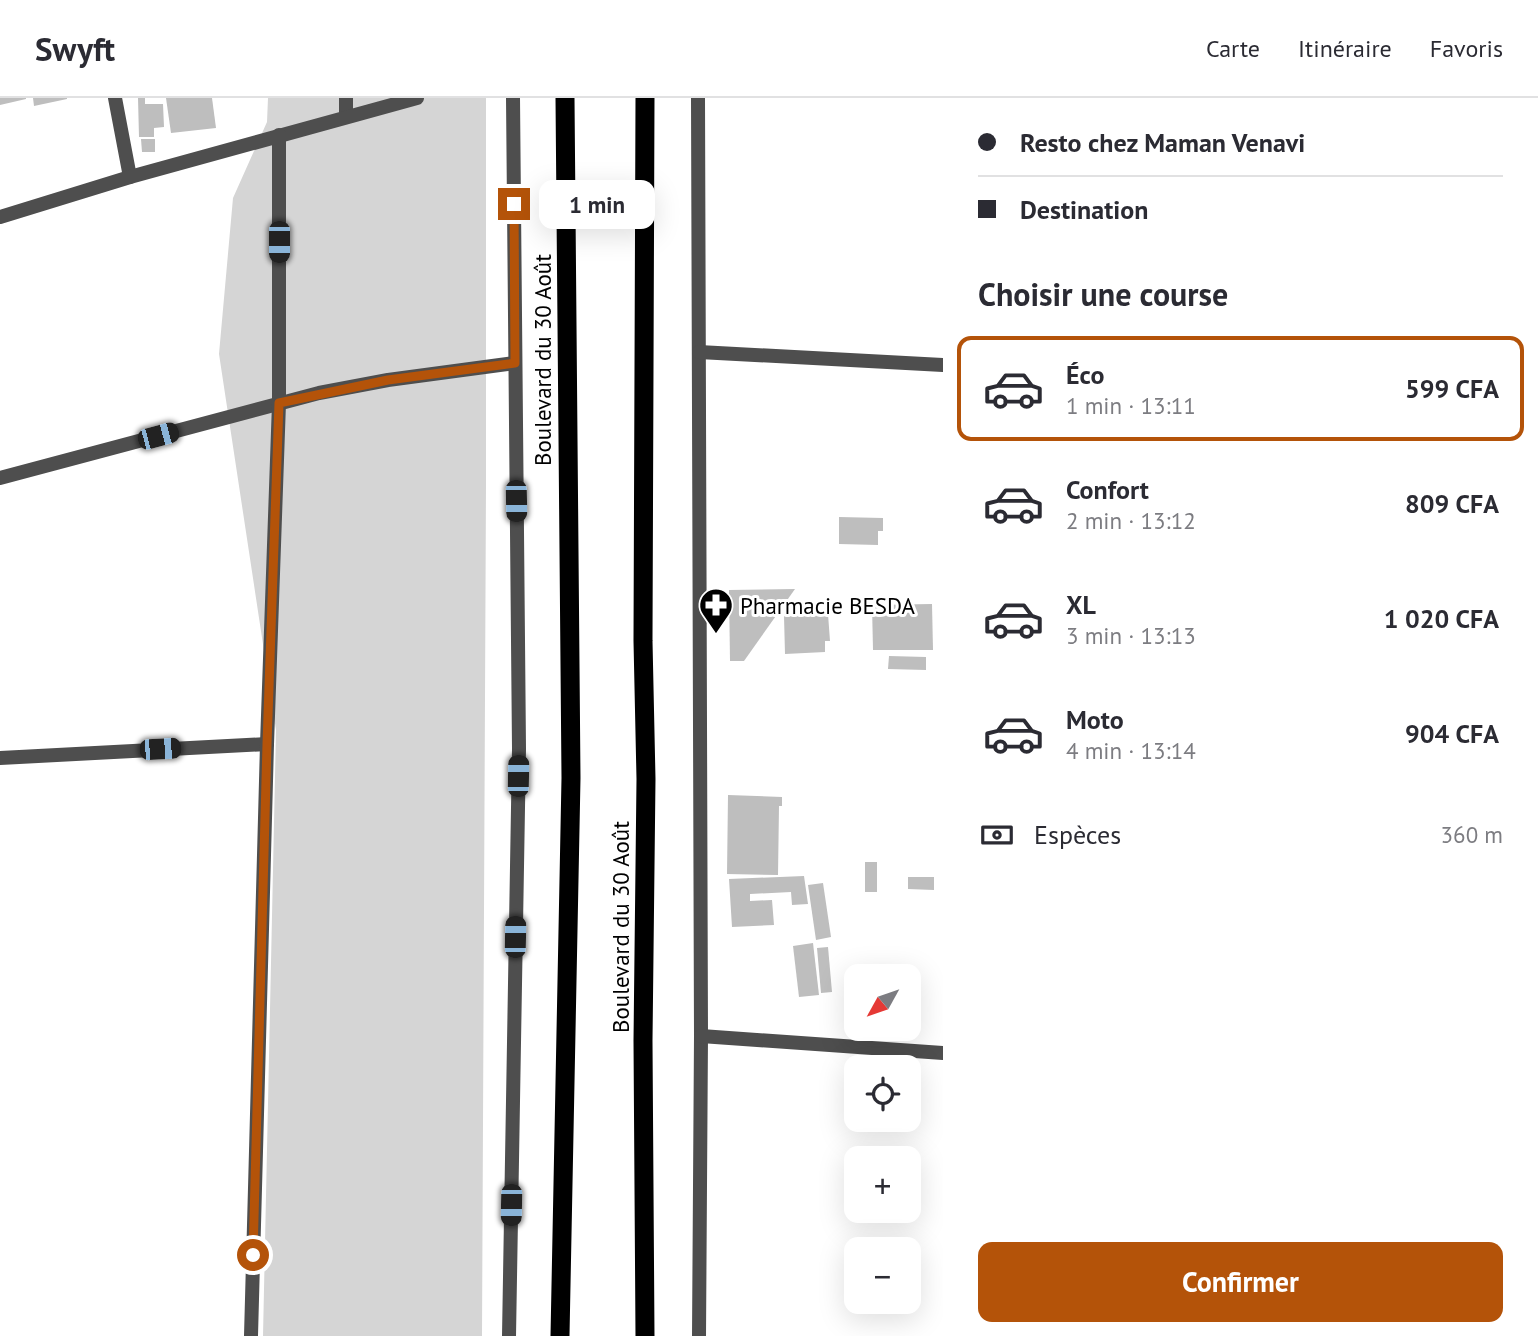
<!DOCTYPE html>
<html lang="fr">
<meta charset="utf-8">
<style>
:root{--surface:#fff;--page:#f7f7f7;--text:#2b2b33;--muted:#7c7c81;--line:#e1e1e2;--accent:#b45309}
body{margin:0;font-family:"PT Sans",sans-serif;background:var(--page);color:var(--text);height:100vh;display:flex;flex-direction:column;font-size:26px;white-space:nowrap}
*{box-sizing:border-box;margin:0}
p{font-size:23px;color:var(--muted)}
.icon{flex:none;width:38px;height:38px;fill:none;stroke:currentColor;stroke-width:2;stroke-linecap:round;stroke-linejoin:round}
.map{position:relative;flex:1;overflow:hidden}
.side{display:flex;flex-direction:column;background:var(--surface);width:595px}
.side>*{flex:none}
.hud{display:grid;align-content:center;height:154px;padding:0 35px;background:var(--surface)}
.needle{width:46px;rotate:230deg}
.tools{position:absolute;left:844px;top:866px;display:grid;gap:14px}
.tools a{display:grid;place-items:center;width:77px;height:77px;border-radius:14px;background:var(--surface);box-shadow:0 7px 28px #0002;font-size:35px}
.end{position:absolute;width:32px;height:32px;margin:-16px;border:9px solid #b45309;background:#fff;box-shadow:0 0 0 4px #fff}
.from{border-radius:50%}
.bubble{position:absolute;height:49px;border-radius:14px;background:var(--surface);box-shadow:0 7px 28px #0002;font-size:23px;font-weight:700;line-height:49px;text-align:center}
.car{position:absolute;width:21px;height:42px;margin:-21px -10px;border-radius:9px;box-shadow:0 0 5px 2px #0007;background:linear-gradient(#222 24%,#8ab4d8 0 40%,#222 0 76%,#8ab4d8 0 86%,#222 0)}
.hud b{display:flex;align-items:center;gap:24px;height:66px;font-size:26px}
.hud b+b{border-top:2px solid var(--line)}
.hud i{width:18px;height:18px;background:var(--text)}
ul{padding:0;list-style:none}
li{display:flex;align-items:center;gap:21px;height:105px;margin:0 14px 10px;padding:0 21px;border:4px solid transparent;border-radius:14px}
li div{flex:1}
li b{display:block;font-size:26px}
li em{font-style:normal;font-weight:700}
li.on{border-color:var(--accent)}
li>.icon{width:63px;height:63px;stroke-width:1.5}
h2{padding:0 35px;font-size:32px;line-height:84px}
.pay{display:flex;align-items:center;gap:18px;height:77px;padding:0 35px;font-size:26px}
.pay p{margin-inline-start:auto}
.action{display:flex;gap:14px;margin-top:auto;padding:14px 35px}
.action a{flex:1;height:80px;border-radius:14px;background:var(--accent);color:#fff;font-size:28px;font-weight:700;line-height:80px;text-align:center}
header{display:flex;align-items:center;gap:42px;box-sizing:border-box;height:98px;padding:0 35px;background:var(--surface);border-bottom:2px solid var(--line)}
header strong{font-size:33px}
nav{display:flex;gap:38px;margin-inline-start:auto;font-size:24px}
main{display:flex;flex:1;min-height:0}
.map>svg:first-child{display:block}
.green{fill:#d5d5d5}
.building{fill:#bebebe}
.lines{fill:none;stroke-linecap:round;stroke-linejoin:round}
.minor{stroke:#4e4e4e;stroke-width:14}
.trunk{stroke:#000;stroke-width:19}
.route{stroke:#b45309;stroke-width:9}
.labels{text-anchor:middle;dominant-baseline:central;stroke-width:6;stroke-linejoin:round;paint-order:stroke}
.street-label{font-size:23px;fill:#000;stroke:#fff}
.poi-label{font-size:23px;fill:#000;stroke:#fff;text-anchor:start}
</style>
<header>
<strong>Swyft</strong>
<nav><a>Carte</a><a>Itinéraire</a><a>Favoris</a></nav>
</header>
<main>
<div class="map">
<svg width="943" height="1238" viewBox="0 0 943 1238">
<rect width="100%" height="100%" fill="#fff"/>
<!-- green -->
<path class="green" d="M268,0H486V386L482,1238H263L276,632L219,256L233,100L267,24Z"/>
<!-- building -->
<g class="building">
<path d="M0,0H26V1L0,7Z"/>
<path d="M33,0H67V1L34,8Z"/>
<path d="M138,0H145V6H163L164,29L154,30V39H139Z"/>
<path d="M166,0H212L216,30L171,35Z"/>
<path d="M141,41H155V54H142Z"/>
<path d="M839,419L883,420V433H878V447L839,446Z"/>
<path d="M795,491L744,563H730L729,492Z"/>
<path d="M932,506L933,552H873L872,507Z"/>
<path d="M828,516L830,543H825V554L785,556L784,518Z"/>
<path d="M889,558L926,559V572L888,571Z"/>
<path d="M728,697L782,699V708H779L778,777L727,776Z"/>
<rect x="865" y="764" width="12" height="30"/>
<path d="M804,778L808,806L792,807L791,794L750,796V803L772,802L774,827L732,829L729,781Z"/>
<path d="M908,779H934V792L908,791Z"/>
<path d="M823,785L831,839L816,842L808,787Z"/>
<path d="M813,845L819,897L799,899L793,848Z"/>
<path d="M828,849L832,894L821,895L817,850Z"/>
</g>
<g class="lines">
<!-- minor -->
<g class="minor">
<path d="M115,0L130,79"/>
<path d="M346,0V18"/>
<path d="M698,0L701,938L699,1238"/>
<path d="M0,119L130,79L417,0"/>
<path d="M699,254L943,267"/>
<path d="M0,380L319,295L388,282L515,265"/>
<path d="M0,660L267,646"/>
<path d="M701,938L943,955"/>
<path d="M251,1238L267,646L279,305V37"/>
<path d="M509,1238L519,651L513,0"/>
</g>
<!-- trunk -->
<g class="trunk">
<path d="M645,0L643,543L646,681L643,943L645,1238"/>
<path d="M560,1238L571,680L565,0"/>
</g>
</g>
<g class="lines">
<!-- route -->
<path class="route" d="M253,1157L267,646L279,305L388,282L515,265L514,106"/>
</g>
<!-- icons -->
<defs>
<g id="pharmacy-pin" transform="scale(1.75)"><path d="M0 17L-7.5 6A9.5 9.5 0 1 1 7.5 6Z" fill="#000" stroke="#fff"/><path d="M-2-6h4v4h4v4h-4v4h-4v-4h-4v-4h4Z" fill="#fff"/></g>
</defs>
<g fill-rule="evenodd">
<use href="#pharmacy-pin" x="716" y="507"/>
</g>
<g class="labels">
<!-- street labels -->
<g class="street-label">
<text transform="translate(542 262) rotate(-90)">Boulevard du 30 Août</text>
<text transform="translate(620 829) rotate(-90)">Boulevard du 30 Août</text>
</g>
<!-- poi labels -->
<g class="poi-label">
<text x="740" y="507">Pharmacie BESDA</text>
</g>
</g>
</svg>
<div class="tools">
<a><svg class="needle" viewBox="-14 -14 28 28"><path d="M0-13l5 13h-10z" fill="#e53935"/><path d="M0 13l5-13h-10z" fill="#7c7c81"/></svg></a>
<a><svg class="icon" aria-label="locate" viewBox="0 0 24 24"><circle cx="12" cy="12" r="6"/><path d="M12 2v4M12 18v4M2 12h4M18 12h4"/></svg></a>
<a>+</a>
<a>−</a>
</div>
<i class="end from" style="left:253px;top:1157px"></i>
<i class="end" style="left:514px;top:106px"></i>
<div class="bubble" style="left:539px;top:82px;width:116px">1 min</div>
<i class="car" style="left:279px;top:144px;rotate:180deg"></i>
<i class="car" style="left:158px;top:338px;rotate:75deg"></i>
<i class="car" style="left:516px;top:403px;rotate:179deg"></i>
<i class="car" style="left:160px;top:651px;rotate:87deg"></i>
<i class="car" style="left:518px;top:678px;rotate:1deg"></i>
<i class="car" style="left:515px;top:839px;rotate:1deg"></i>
<i class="car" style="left:511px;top:1107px;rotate:181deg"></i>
</div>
<section class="side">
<div class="hud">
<b><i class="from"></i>Resto chez Maman Venavi</b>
<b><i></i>Destination</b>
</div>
<h2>Choisir une course</h2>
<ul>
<li class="on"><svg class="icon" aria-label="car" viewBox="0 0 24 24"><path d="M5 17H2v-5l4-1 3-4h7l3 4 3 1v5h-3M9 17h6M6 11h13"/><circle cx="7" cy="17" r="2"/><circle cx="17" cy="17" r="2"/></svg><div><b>Éco</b><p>1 min · 13:11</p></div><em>599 CFA</em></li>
<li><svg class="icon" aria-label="car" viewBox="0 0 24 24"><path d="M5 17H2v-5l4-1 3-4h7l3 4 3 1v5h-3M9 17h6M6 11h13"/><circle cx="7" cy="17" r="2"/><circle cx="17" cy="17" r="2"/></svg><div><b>Confort</b><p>2 min · 13:12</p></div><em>809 CFA</em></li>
<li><svg class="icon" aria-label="car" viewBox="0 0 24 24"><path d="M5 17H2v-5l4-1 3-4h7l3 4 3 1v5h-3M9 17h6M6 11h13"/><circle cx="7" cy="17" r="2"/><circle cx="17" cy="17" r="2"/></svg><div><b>XL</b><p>3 min · 13:13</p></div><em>1 020 CFA</em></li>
<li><svg class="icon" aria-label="car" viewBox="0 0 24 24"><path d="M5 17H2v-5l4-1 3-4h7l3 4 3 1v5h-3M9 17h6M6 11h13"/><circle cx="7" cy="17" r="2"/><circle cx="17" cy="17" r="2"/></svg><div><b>Moto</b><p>4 min · 13:14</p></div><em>904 CFA</em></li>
</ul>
<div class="pay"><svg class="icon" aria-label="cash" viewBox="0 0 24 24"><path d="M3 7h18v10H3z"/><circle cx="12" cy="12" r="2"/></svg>Espèces<p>360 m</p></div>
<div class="action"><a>Confirmer</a></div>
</section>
</main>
